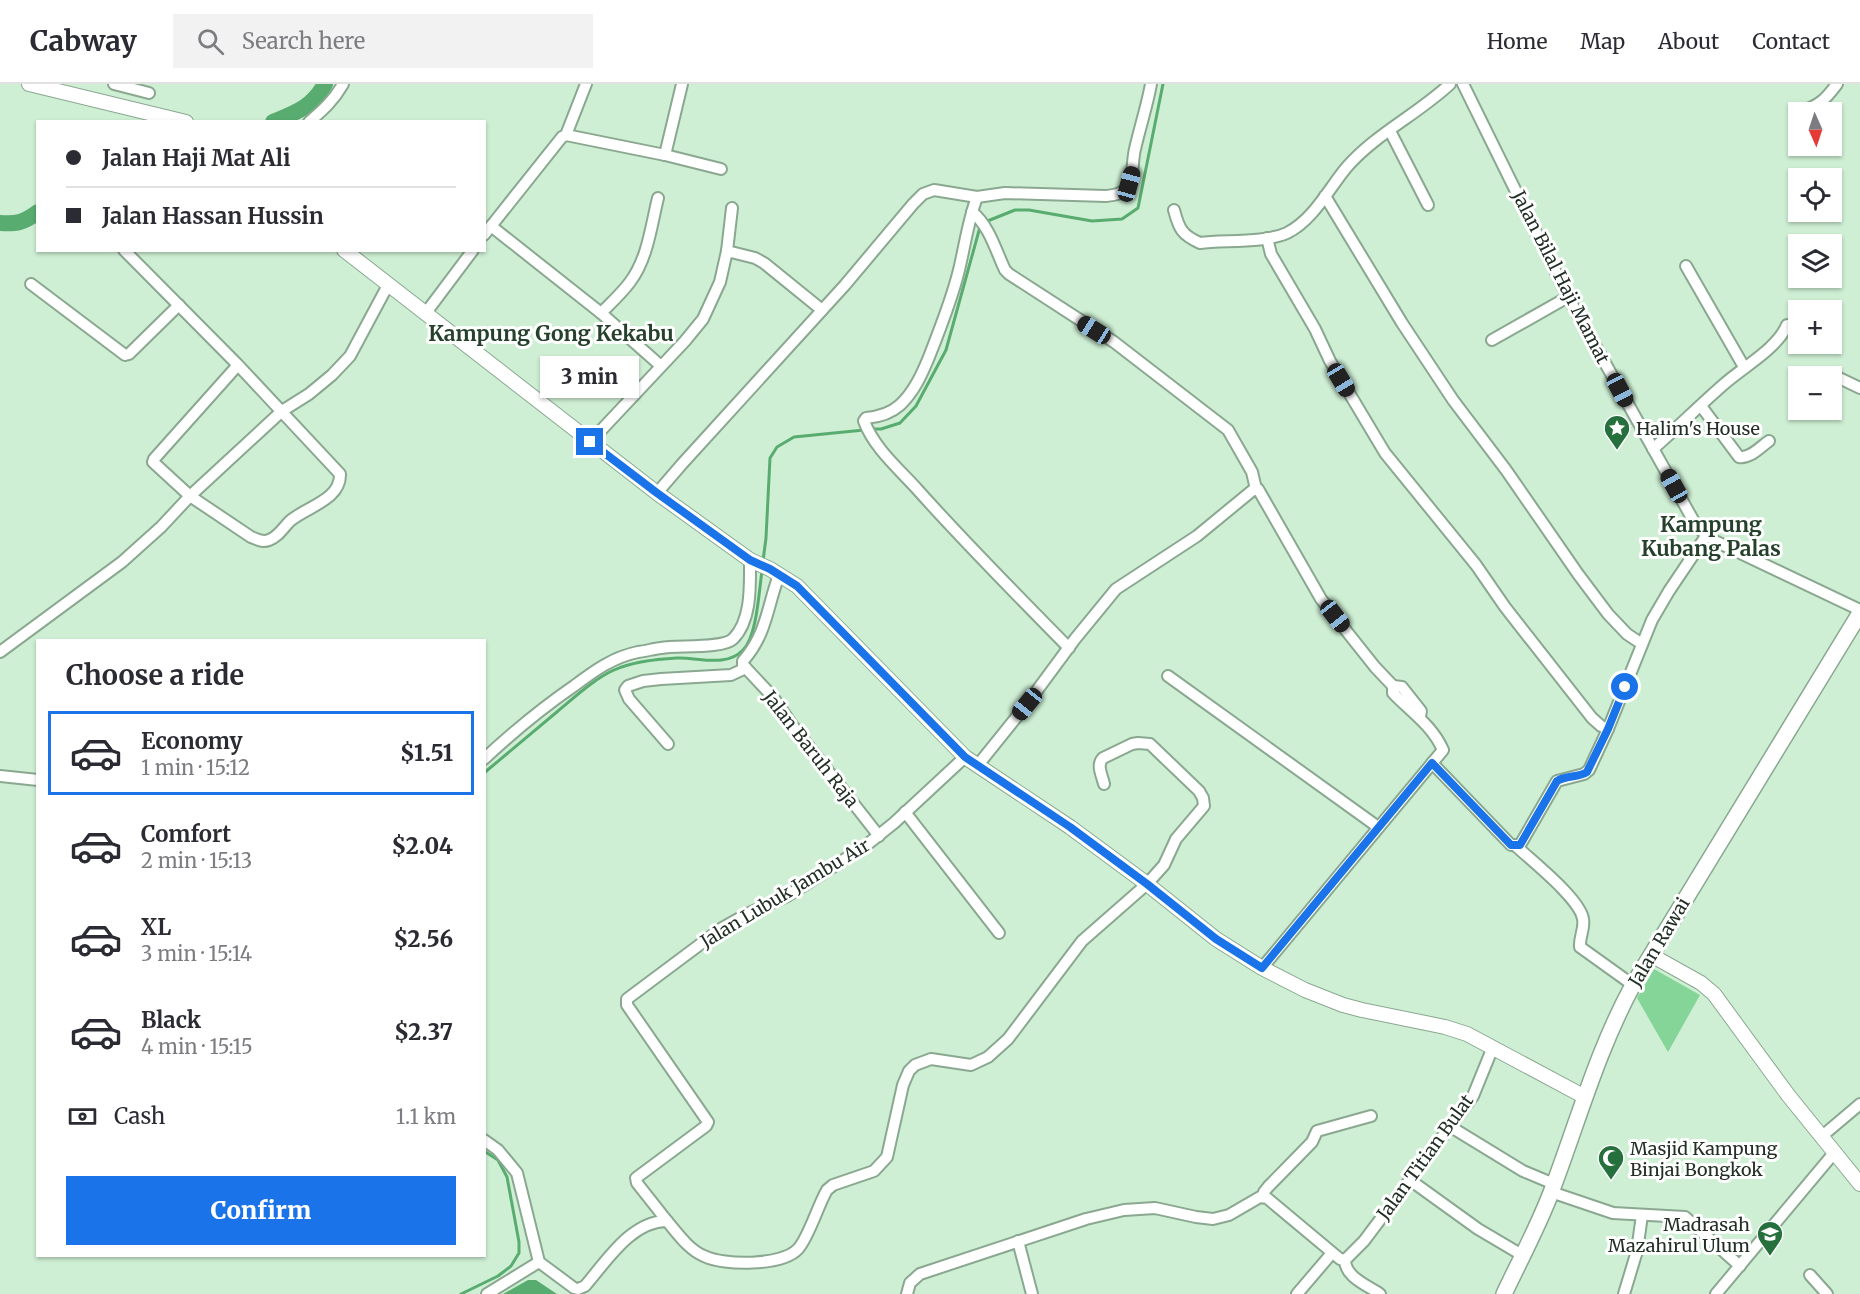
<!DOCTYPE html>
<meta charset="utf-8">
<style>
:root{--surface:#fff;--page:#f2f2f3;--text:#2b2b33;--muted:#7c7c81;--line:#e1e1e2;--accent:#1a73e8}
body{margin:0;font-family:Merriweather,serif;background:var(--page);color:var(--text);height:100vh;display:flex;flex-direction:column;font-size:22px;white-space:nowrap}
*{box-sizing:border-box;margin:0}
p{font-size:20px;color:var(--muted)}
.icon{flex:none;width:33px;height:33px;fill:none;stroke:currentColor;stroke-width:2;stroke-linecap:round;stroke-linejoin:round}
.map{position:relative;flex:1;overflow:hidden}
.drawer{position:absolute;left:36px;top:555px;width:450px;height:618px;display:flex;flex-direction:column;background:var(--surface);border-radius:0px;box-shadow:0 2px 4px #0004}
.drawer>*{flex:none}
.top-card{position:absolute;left:36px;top:36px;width:450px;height:132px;border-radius:0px;box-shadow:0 2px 4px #0004;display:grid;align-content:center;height:132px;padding:0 30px;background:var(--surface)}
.needle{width:39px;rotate:177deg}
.fabs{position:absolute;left:1788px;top:18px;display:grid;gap:12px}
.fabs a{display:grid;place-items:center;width:54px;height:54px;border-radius:0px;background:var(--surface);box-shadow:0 2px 4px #0004;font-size:30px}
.end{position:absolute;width:27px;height:27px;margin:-14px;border:8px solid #1a73e8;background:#fff;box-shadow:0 0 0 3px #fff}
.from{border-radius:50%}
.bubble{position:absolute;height:42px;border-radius:0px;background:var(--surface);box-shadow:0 2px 4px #0004;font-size:20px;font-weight:800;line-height:42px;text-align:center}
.car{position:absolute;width:18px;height:36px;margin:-18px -9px;border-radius:8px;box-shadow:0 0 4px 2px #0007;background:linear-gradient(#222 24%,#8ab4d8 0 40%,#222 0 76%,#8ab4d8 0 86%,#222 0)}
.top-card b{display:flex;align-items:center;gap:21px;height:57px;font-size:22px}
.top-card b+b{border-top:2px solid var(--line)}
.top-card i{width:15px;height:15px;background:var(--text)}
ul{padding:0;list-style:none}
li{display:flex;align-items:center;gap:18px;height:84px;margin:0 12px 9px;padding:0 18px;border:3px solid transparent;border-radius:0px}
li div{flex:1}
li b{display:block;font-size:22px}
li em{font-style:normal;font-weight:800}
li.current{border-color:var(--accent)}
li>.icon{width:54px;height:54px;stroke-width:1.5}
h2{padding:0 30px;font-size:27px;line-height:72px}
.pay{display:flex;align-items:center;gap:15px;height:66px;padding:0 30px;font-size:22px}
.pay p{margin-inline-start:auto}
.action{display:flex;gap:12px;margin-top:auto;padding:12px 30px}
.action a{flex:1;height:69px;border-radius:0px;background:var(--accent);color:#fff;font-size:24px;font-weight:800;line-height:69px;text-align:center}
header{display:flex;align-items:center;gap:36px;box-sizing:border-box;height:84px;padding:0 30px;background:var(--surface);border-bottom:2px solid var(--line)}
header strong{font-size:28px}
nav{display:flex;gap:33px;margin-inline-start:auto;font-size:21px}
.search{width:420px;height:54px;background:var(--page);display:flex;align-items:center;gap:15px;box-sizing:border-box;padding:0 21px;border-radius:0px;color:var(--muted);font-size:22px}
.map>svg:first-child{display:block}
.green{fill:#85d498}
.water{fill:#59ac6f}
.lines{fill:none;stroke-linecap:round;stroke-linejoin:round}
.stream{stroke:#59ac6f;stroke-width:3}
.river{stroke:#59ac6f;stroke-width:16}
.minor-casing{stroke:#8aa890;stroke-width:14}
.tertiary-casing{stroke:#8aa890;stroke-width:16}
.secondary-casing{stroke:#8aa890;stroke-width:18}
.minor{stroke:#fff;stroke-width:10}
.tertiary{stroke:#fff;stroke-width:14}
.secondary{stroke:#fff;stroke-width:15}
.route{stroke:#1a73e8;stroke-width:8}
.labels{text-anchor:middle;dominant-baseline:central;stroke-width:6;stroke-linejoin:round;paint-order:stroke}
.street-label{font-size:18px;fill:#222f25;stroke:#fff}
.poi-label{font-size:18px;fill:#222f25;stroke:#fff;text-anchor:start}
.quarter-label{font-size:21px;font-weight:bold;fill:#25402b;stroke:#fff}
</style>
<header>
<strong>Cabway</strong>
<div class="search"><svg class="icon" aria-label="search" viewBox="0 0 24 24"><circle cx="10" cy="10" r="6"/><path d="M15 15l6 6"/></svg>Search here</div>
<nav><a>Home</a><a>Map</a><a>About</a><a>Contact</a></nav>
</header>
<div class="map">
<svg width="1860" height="1210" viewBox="0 0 1860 1210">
<rect width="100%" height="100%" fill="#ceefd4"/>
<!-- green -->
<path class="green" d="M1654,885L1700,911L1668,968L1637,914Z"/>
<!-- water -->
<path class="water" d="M528,1196H536L557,1210H503Z"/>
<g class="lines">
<!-- stream -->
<g class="stream">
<path d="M985,138L1015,126H1029L1092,137L1122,135L1138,124L1163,0"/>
<path d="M870,345H881L900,339L916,322L946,266L980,143"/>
<path d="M763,477L766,454L770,374L777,363L794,353L864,346"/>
<path d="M484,689C509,668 534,647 558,627C575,613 594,595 614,586C632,578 657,575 677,574C698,573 726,584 743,566C757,553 759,506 762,487"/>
<path d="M461,1210L498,1192L511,1182L519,1169V1158L507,1093L498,1076L484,1067"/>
</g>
<!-- river -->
<g class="river">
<path d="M273,38C297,28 312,23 325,0"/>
<path d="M0,139C17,140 23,139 38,128"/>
</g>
<!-- minor casing -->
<g class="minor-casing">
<g id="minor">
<path d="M114,0L149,9"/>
<path d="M1463,0L1568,213L1697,443L1715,457L1860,526"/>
<path d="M1800,28C1820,21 1825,16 1837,0"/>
<path d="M309,38C323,26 334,16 343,0"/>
<path d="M1390,47L1428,121"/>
<path d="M566,51L665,71L721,85"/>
<path d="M665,71L682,0"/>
<path d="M1325,112L1402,239L1453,316L1506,386L1578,490L1608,530L1627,550L1642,560"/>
<path d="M977,113C968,137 965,161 959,186C952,215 940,245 929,273C922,290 914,308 900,321C891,329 878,333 866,334L864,337C874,364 899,385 917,405C966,460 1018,512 1069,564"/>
<path d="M1174,126C1179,145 1182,151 1200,159C1225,156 1265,159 1287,149C1313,136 1328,106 1346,84C1374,51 1418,30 1450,0"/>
<path d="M972,128C989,141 996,167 1005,186L1009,190L1114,258L1228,346L1252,388L1256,405"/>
<path d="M491,142L601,229L661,282"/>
<path d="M484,151L562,53L566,51L586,0"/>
<path d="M1267,154L1271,170L1315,245L1330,277L1385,369L1476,481L1505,523L1592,634L1601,642L1608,645"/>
<path d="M124,166L238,281L340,390C341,416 306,423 290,437C283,444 278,453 269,456C262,459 257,455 251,453L190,412L153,378L154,375L238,281"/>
<path d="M727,167L755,174L764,179L822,226"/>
<path d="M1686,182L1744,283"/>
<path d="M31,200L125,271L129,270L179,221"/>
<path d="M601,229C611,219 622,209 630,198C648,174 651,142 658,114"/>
<path d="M425,230L473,166"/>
<path d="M1492,256L1568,213"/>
<path d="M1837,293L1860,304"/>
<path d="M1701,322L1739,373C1750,375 1760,363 1769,357"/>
<path d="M590,358L685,257L703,235L720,198L727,167L732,124"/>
<path d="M1653,365C1677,344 1699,322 1723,301C1743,283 1777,265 1787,241"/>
<path d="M657,409L682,380L845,201L913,120L923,110L934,106L977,113L1005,109L1106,112C1115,111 1122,110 1127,103C1134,92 1132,77 1135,65C1140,43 1147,22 1151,0"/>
<path d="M779,491C767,523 767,550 743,577V581L773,613L792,641L879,752"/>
<path d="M0,568L122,478L161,443L190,412L282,327L309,310L332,291L350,272L388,201"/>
<path d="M1168,592L1378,743"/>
<path d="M1393,602L1402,603L1421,627L1420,632"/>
<path d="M668,660L629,615L625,606L628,602L643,597L661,595L731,591L746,584"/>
<path d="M484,675C513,648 542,624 574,602C594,587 613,573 638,568C646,567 653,565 661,564C677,561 722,565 733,555C752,536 750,501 750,476"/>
<path d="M1432,679L1511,761H1520L1557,697L1584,690L1589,686L1608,645L1652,536L1669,507L1706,452"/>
<path d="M978,681L1027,620L1075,555L1116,505L1197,452L1253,406L1258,405L1321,515L1375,583L1393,602V609C1411,628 1432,641 1443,666L1262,884"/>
<path d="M0,692L38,696"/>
<path d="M905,728L999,849"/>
<path d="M1517,763C1533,778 1580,815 1583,835C1585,845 1579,853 1580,863L1633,901"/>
<path d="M1451,1043L1523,1087L1554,1100"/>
<path d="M1821,1053L1860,1020"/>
<path d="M484,1056L498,1066L517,1089L539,1178L574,1204L578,1205L585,1202C606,1178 631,1137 667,1137C678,1150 689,1166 704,1172C724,1182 782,1182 798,1165C809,1153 818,1121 827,1106L833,1101L874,1087L887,1073L903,1001L909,987L915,981L931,975L971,981L988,973L1008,955L1082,857L1147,800L1164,781L1176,755L1204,722L1203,714L1199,707L1150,660L1138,659L1132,660L1103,674C1096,681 1102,691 1104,700"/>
<path d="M1410,1096L1478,1145L1522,1171"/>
<path d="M1551,1108L1613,1129L1685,1133L1740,1182"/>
<path d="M1263,1113L1264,1108L1268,1103L1312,1058L1317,1047L1371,1032"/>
<path d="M667,1137L637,1099L636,1094L706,1042L708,1038L627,921V915L722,844L745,831L787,812L864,763L894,739L965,673"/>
<path d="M1018,1157L1032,1210"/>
<path d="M1345,1176L1364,1157L1473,1012L1493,963"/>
<path d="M1345,1176C1345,1193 1367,1201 1380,1210"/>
<path d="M1810,1191L1827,1210"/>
<path d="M487,1210L539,1178"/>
<path d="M907,1210L910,1199L920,1190L1086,1135L1124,1126L1155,1124L1196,1133L1213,1135L1229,1131L1260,1113L1267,1114L1340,1175L1345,1176"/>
<path d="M1297,1210L1332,1169"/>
<path d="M1624,1210L1637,1167L1642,1131"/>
<path d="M1716,1210L1834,1069"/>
</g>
</g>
<!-- tertiary casing -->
<g class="tertiary-casing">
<g id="tertiary">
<path d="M29,0L186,38"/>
<path d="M344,166L657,409L750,476L770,485L797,502L965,673L1070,743L1147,800L1216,855L1262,884L1305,906L1343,921L1362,926L1445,943L1467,950L1585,1013"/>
<path d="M1651,871L1701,899L1714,910L1788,1011L1860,1100"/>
</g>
</g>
<!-- secondary casing -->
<g class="secondary-casing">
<path id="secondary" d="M1504,1210C1520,1176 1539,1141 1552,1106C1578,1037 1598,965 1633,901L1860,529"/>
</g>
<!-- minor -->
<use href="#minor" class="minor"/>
<!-- tertiary -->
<use href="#tertiary" class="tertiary"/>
<!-- secondary -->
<use href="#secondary" class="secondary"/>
</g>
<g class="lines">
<!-- route -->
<path class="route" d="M590,358L657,409L750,476L770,485L797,502L965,673L1070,743L1147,800L1216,855L1262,884L1432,679L1511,761H1520L1557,697C1566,691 1578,694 1587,688L1608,645L1625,603"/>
</g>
<!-- icons -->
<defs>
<g id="sight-pin" transform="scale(1.35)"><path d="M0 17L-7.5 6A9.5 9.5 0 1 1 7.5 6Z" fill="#26703e" stroke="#fff"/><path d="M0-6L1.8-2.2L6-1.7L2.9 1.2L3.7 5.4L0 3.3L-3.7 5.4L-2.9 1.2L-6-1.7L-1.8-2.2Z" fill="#fff"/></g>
<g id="mosque-pin" transform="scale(1.35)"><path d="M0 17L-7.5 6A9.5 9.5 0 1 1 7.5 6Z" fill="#26703e" stroke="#fff"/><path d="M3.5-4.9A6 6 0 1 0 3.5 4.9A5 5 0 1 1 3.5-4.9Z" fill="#fff"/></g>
<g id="school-pin" transform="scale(1.35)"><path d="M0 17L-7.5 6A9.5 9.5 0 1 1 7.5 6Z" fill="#26703e" stroke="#fff"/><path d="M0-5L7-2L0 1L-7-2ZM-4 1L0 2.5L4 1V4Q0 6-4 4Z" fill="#fff"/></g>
</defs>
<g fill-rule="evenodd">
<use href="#sight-pin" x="1617" y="344"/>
<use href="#mosque-pin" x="1611" y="1074"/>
<use href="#school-pin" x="1770" y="1150"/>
</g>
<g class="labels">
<!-- street labels -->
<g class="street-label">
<text transform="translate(1561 193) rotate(63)">Jalan Bilal Haji Mamat</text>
<text transform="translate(811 665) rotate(52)">Jalan Baruh Raja</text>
<text transform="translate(785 809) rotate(-31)">Jalan Lubuk Jambu Air</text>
<text transform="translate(1659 858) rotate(-59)">Jalan Rawai</text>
<text transform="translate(1425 1073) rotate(-54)">Jalan Titian Bulat</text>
</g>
<!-- poi labels -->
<g class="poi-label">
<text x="1636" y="344">Halim's House</text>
<text x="1630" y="1064">Masjid Kampung<tspan x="1630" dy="21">Binjai Bongkok</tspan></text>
<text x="1750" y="1140" text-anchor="end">Madrasah<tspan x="1750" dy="21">Mazahirul Ulum</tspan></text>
</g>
<!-- quarter labels -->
<g class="quarter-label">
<text x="551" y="249">Kampung Gong Kekabu</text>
<text x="1711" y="440">Kampung<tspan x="1711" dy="24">Kubang Palas</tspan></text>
</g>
</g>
</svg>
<div class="fabs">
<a><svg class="needle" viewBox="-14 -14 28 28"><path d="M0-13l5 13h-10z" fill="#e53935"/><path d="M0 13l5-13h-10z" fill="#7c7c81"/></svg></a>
<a><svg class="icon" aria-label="locate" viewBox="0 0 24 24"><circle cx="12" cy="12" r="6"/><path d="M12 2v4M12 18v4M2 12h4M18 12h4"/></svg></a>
<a><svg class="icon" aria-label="layers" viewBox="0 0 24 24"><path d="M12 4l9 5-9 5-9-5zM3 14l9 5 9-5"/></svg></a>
<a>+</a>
<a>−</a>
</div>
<i class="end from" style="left:1625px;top:603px"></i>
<i class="end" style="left:590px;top:358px"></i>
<div class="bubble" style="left:540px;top:272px;width:99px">3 min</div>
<i class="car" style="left:1129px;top:100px;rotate:15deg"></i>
<i class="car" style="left:1094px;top:246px;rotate:302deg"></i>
<i class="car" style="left:1341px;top:296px;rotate:149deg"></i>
<i class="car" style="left:1620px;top:306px;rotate:152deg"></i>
<i class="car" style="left:1674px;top:402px;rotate:331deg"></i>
<i class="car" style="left:1335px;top:532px;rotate:142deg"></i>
<i class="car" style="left:1027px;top:620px;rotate:219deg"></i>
<div class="top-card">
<b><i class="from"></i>Jalan Haji Mat Ali</b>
<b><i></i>Jalan Hassan Hussin</b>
</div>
<section class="drawer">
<h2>Choose a ride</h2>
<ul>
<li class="current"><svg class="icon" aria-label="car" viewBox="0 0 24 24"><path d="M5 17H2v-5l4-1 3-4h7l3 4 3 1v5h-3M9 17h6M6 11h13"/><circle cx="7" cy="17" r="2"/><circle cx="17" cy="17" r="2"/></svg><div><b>Economy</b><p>1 min · 15:12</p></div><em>$1.51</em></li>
<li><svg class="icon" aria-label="car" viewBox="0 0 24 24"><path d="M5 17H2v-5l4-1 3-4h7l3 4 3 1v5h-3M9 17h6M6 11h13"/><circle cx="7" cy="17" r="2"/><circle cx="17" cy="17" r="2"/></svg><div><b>Comfort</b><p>2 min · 15:13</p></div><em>$2.04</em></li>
<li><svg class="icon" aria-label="car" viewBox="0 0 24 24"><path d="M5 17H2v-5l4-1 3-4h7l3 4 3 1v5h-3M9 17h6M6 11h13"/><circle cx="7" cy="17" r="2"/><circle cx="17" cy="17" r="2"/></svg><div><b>XL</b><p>3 min · 15:14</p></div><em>$2.56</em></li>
<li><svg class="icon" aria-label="car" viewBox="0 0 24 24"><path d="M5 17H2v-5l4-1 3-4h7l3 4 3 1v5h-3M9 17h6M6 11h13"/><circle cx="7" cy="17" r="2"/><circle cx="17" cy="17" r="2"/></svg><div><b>Black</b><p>4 min · 15:15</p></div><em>$2.37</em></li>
</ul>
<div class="pay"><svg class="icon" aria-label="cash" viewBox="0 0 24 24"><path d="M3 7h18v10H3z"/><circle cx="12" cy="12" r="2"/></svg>Cash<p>1.1 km</p></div>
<div class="action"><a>Confirm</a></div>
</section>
</div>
